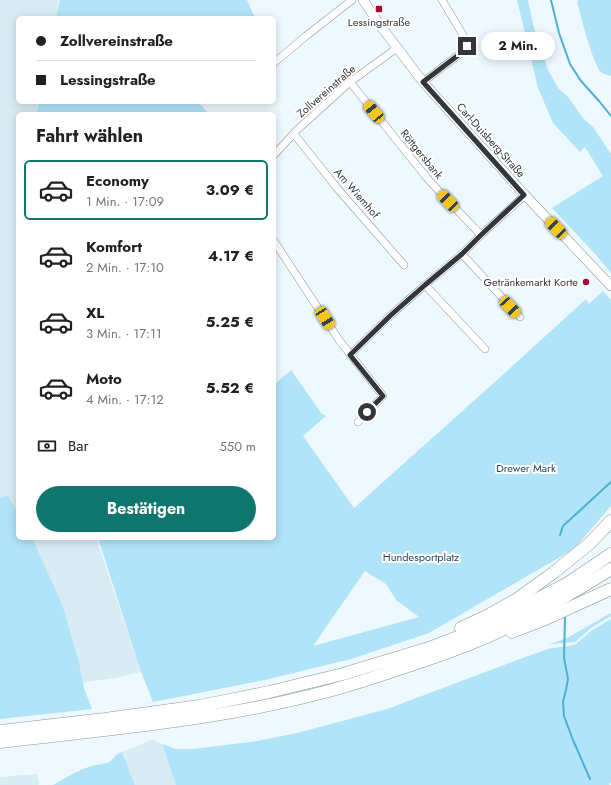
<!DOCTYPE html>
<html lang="de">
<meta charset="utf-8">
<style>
:root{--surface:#fff;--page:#f6f6f6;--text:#202124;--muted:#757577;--line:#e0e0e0;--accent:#0f766e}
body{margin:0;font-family:Jost,sans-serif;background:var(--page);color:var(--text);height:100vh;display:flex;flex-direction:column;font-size:15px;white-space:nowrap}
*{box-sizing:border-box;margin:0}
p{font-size:13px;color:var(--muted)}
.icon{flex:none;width:22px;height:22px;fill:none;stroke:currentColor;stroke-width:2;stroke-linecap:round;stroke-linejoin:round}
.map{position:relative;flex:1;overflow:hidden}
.details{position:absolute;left:16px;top:112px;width:260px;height:428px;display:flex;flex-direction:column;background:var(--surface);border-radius:6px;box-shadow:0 2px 10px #0003}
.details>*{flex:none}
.hud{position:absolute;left:16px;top:16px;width:260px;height:88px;border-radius:6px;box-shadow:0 2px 10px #0003;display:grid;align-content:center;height:88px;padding:0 20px;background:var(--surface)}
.end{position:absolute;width:18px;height:18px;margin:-9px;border:5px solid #333739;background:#fff;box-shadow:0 0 0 2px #fff}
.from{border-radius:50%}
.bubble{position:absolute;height:28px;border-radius:14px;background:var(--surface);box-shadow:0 2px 10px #0003;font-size:13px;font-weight:700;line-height:28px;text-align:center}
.car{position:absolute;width:12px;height:24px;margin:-12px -6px;border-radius:5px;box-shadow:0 0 3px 1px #0007;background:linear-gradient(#f5c518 24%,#345 0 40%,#f5c518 0 76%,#345 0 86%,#f5c518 0)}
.hud b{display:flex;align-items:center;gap:14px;height:38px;font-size:15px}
.hud b+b{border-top:1px solid var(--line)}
.hud i{width:10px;height:10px;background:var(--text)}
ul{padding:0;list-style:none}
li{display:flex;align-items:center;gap:12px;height:60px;margin:0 8px 6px;padding:0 12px;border:2px solid transparent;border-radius:6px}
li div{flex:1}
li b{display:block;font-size:15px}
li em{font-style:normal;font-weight:700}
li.active{border-color:var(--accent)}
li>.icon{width:36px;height:36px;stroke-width:1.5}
h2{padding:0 20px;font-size:18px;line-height:48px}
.pay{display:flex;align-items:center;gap:10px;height:44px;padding:0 20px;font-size:15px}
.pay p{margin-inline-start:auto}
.primary-button{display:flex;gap:8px;margin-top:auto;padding:8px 20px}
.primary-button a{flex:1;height:46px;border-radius:24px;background:var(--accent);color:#fff;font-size:16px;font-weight:700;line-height:46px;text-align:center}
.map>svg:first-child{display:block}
.built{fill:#d9ecf4}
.green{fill:#b1e4f9;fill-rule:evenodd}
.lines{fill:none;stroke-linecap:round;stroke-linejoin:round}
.stream{stroke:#4cb0d5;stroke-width:2}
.street-casing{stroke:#8a9599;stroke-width:8}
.secondary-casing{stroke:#8a9599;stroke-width:10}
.highway-casing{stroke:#8a9599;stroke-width:13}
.street{stroke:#fff;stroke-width:7}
.secondary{stroke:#fff;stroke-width:9}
.highway{stroke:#fff;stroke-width:12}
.route{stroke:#333739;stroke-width:5}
.poi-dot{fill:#a60c36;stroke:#fff;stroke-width:1.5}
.labels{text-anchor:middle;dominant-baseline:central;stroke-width:4;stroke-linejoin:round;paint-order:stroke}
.poi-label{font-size:11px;fill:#333739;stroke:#fff}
.street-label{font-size:11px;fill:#333739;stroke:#fff}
.park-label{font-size:11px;fill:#1e4959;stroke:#fff}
</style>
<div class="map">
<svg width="611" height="785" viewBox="0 0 611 785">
<rect width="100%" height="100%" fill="#edf9fe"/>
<!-- built -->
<g class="built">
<path d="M0,0H59L56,18H18V102H38L36,114H18V538H96L141,672L115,678L0,694Z"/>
<path d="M154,739L157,742L162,744L176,785H135L122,752Z"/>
<path d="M37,774L39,784L38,785H0V777Z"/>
</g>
<!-- green -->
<g class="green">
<path d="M60,0H247L255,18H56Z"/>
<path d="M517,0H528L533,24L548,70L558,88L568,97L583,118L593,127L611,154V273L597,256L552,208L603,176L585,147L580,152L553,123L538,88Z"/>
<path d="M579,0H611V76C608,75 605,74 602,73C593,66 581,16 577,2Z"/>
<path d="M39,102H198L209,114H36Z"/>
<path d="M603,291L611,300V506L574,549L429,633L351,659L265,680L153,702L141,672L98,538H274V385L291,370L322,414L326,416L303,436L354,508L497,380L586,299L589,304ZM365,571L386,584L396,600L419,617L313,646Z"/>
<path d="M8,496L18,513V538H32L62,604L79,663L84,688L92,709L0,719V497Z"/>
<path d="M611,613V616L591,628L575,642L552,644L545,646L567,638Z"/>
<path d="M611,619V782L609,785H176L162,744L176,749H193L257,741L297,733L387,709L517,660L551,648L569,646L576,644L591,631Z"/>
<path d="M122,752L135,785H53C65,778 77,771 91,766C97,764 103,765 109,762C112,760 114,758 116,755Z"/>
</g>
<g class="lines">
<!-- stream -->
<g class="stream">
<path d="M551,0L559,33L570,64L581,81L599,101L611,116"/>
<path d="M560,535L563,526L611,482"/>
<path d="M565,618L564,658L568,679L566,690L563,702L564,716L573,740L590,779"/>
</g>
<!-- street casing -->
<g class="street-casing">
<g id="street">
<path d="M274,63L306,36L352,0"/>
<path d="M350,82L427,178L438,190L481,235"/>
<path d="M423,82L465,50L467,46L466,40L442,0"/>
<path d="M294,134L337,188L404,265"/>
<path d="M274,155L297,130L350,82L397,48"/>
<path d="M274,241L339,340L383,396L358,422"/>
<path d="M462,254L520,317"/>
<path d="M425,285L485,349"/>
<path d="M350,355L391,315L425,285L462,254L481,235L525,195"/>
</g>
</g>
<!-- secondary casing -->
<g class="secondary-casing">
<path id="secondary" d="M363,0L380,25L423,82L525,195L611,286"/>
</g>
<!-- highway casing -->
<g class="highway-casing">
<g id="highway">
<path d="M461,628L487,616L517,599L553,573L589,544L611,521"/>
<path d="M512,632L543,620L611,589"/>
<path d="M0,731L105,719L200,706L269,692L343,674L429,648L481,628L568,583L611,554"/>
<path d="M0,742C103,730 208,721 309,696C338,689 367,680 396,670C427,660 459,649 489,636C532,616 572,594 611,569"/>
</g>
</g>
<!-- street -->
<use href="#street" class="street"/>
<!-- secondary -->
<use href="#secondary" class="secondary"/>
<!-- highway -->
<use href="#highway" class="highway"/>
</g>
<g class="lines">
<!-- route -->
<path class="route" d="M367,412L383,396L350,355L391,315L425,285L462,254L481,235L524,195L423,82L465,50L467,46"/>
</g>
<!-- markers -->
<g class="poi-dot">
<rect x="375" y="5" width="8" height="8" rx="2"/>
<circle cx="586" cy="282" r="4"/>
</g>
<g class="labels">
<!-- poi labels -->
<g class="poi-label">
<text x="379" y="22">Lessingstraße</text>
<text x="578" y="282" text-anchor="end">Getränkemarkt Korte</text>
</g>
<!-- street labels -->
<g class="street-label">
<text transform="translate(326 91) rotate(-41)">Zollvereinstraße</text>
<text transform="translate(491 140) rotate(48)">Carl-Duisberg-Straße</text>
<text transform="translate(422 154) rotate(51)">Röttgersbank</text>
<text transform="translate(357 193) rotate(49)">Am Wiemhof</text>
</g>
<!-- park labels -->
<g class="park-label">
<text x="526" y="468">Drewer Mark</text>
<text x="421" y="557">Hundesportplatz</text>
</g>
</g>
</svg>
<i class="end from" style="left:367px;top:412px"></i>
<i class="end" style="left:467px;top:46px"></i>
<div class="bubble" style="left:481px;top:32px;width:74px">2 Min.</div>
<i class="car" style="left:374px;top:112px;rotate:321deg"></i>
<i class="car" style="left:448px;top:201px;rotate:316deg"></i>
<i class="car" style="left:556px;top:228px;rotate:316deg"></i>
<i class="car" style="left:510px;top:307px;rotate:137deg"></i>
<i class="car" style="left:325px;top:318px;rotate:147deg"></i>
<div class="hud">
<b><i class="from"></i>Zollvereinstraße</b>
<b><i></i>Lessingstraße</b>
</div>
<section class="details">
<h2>Fahrt wählen</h2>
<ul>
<li class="active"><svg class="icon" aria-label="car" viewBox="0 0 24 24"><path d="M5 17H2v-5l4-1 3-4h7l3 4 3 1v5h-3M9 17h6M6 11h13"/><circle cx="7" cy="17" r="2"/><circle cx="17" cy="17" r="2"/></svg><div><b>Economy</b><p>1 Min. · 17:09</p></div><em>3.09 €</em></li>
<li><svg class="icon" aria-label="car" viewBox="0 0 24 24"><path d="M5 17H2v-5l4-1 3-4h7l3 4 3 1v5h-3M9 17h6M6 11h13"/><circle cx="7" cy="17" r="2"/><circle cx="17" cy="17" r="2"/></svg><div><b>Komfort</b><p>2 Min. · 17:10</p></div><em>4.17 €</em></li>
<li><svg class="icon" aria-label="car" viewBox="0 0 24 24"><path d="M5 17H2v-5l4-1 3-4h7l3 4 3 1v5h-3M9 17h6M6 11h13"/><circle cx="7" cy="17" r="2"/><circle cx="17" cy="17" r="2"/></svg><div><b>XL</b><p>3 Min. · 17:11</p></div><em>5.25 €</em></li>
<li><svg class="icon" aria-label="car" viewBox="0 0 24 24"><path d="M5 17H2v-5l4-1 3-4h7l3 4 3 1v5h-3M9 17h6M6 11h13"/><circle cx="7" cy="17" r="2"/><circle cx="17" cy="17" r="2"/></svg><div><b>Moto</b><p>4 Min. · 17:12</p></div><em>5.52 €</em></li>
</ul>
<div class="pay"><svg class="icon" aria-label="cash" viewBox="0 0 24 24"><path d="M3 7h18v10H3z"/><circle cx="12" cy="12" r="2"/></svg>Bar<p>550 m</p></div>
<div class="primary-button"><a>Bestätigen</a></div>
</section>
</div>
